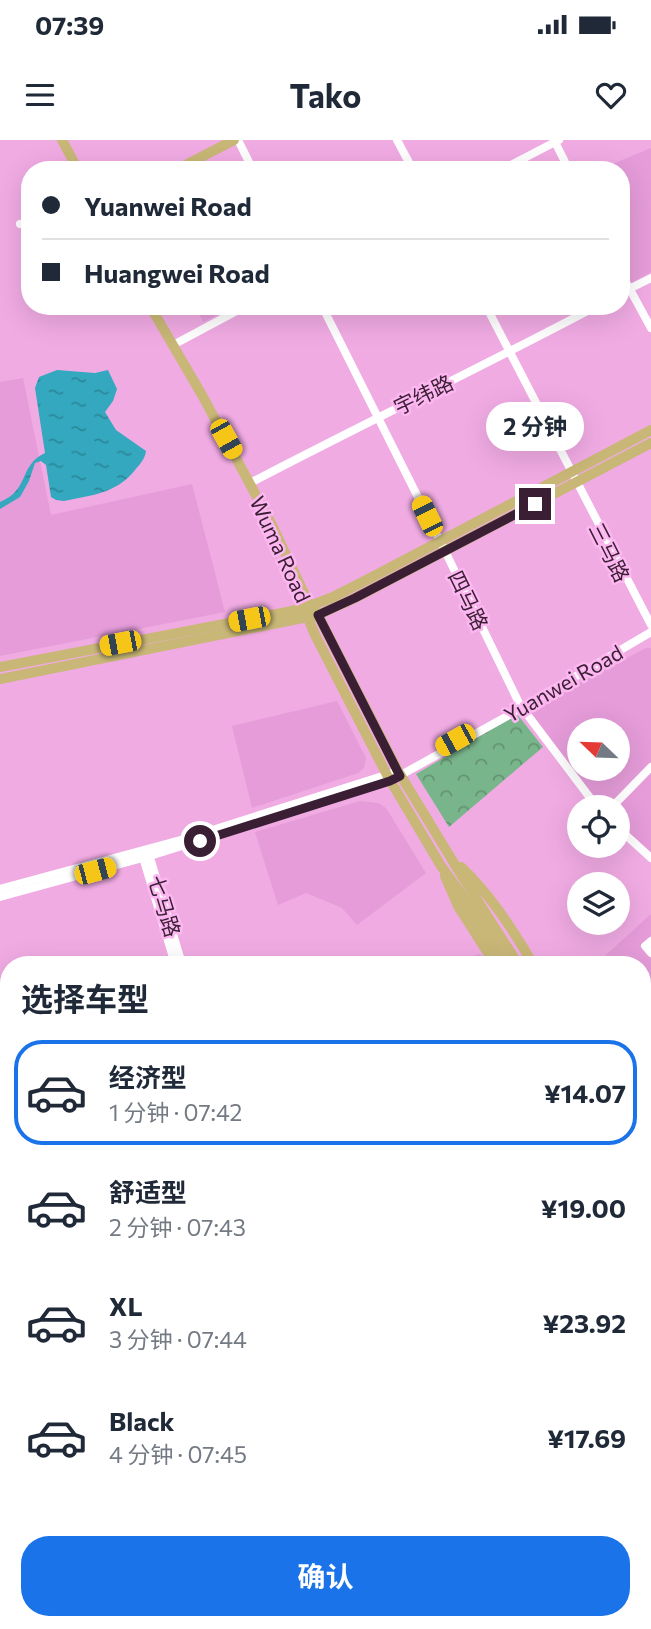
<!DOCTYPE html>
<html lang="zh">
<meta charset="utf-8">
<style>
:root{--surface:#fff;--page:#f6f6f7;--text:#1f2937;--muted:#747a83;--line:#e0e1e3;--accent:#1a73e8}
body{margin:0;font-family:Commissioner,"Noto Sans SC",sans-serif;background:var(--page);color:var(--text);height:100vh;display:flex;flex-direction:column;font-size:26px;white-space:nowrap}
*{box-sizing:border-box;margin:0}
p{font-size:23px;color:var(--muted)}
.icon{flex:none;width:38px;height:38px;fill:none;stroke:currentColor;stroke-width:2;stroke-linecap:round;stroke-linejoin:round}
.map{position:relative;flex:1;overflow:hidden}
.panel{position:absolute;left:0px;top:816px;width:651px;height:674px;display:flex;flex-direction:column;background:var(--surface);border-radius:28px 28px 0 0;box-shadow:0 7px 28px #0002}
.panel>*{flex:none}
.guide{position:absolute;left:21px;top:21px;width:609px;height:154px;border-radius:28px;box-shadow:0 7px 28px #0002;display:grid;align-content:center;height:154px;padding:0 21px;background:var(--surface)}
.needle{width:46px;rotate:293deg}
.controls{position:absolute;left:567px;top:578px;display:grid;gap:14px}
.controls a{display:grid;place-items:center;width:63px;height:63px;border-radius:50%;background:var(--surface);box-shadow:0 7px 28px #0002;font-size:35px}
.end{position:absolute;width:32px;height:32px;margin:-16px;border:9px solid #391e34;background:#fff;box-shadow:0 0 0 4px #fff}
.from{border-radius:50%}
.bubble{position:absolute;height:49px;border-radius:24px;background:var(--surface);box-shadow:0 7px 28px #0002;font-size:23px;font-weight:700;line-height:49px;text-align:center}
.car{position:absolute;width:21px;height:42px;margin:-21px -10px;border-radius:9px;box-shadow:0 0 5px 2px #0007;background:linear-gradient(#f5c518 24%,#345 0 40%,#f5c518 0 76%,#345 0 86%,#f5c518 0)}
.guide b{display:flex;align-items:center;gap:24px;height:66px;font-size:26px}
.guide b+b{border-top:2px solid var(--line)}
.guide i{width:18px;height:18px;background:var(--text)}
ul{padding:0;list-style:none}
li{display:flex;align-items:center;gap:21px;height:105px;margin:0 14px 10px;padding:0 7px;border:4px solid transparent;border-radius:28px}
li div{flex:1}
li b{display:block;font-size:26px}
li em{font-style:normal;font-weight:700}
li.active{border-color:var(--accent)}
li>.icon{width:63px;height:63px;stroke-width:1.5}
h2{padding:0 21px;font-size:32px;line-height:84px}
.action{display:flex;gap:14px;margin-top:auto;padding:14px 21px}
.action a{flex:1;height:80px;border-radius:28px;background:var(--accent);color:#fff;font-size:28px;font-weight:700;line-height:80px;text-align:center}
.status{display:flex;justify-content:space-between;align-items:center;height:49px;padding:0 35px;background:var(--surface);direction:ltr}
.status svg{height:19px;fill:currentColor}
header{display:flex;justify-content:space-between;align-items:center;height:91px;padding:0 21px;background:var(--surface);font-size:32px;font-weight:700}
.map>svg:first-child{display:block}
.built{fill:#e59cd9;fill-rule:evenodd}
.park{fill:url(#park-crowns)}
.water{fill:url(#water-ripples)}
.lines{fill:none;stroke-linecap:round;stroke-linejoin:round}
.ferry{stroke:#1c3034;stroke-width:2;stroke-dasharray:9 7;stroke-linecap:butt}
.minor{stroke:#fff;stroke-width:8}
.major{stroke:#c8b776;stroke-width:10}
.highway{stroke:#a3871b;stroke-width:10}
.route{stroke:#391e34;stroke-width:9}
.labels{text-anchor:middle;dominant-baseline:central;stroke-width:5;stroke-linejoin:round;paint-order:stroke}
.street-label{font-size:21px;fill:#391e34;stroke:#fdb7f0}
</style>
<div class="status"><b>07:39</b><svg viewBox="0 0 49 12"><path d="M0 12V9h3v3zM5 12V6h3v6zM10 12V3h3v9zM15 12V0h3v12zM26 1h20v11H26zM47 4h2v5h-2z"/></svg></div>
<header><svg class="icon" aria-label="menu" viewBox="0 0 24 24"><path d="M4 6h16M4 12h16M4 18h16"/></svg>Tako<svg class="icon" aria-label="heart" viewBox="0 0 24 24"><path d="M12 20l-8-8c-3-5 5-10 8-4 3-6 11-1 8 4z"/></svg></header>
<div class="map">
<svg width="651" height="1489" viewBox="0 0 651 1489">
<defs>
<pattern id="park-crowns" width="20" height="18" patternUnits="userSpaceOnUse" patternTransform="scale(1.75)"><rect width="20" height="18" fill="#79b58b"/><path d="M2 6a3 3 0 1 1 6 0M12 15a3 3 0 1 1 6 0" fill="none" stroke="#649372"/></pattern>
<pattern id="water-ripples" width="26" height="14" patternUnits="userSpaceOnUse" patternTransform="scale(1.75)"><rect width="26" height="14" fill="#33a8be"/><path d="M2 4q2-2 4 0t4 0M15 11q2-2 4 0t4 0" fill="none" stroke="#2c889b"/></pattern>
</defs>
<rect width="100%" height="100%" fill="#f0abe3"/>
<!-- built -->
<g class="built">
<path d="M651,8V132L631,143L621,123V30H598Z"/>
<path d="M195,166H235L203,182Z"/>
<path d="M23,238L51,375L192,344L225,472L0,516V242Z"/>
<path d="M646,508H651V719L618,686V667H600L527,570ZM579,590H618V628H579Z"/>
<path d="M337,561L366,618L364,628L358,633L252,668L232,586Z"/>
<path d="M360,661L378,663L386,668L426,733L357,785L342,768L306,753L278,765L255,692Z"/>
<path d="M651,774V926L642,929V824H596Z"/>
<path d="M480,814L485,824H447Z"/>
</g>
<!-- park -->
<g class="park">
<path d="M517,574L543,607L449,687L416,634Z"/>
<path d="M0,887L9,913V1070L0,1044Z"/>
<path d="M651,945V1075L642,1076V947Z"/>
</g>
<!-- water -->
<g class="water">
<path d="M57,230L95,233L108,230L117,249L113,261L105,272L116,290L146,311C145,319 140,324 135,330C116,354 91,355 64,361L56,360L51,357L46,325L41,321L35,323L29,341L20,357L0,369V362C30,350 18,326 45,313L35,248L39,237Z"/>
<path d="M651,967V1046L642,1049V969Z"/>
<path d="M0,1044L9,1070V1268L0,1275V1136L5,1134L0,1123Z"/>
</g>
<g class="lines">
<!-- ferry -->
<g class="ferry">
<path d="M642,1001L651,999"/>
<path d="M642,1019L651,1016"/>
<path d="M642,1022L651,1019"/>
<path d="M0,1202L9,1199"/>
</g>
<!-- minor -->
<g class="minor">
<path d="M238,0L253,30"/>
<path d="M397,0L413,30"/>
<path d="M554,0L569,30"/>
<path d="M501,30L559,0"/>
<path d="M20,84L30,82"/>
<path d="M621,133L651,188"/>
<path d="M621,153L651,138"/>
<path d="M322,166L445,411L520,565L597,667"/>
<path d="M486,166L651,485"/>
<path d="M173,205L246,166"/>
<path d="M250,343C365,283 482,227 597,166"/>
<path d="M612,667L651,627"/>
<path d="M618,688L651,718"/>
<path d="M148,711L182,824"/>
<path d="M142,714L175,824"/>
<path d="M0,749L184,699L392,633"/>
<path d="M0,757L150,716L390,641L522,568L651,492"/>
<path d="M651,801L645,806L651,813"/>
<path d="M0,1122L9,1120"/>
<path d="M0,1426L9,1447"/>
<path d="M642,1459L651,1461"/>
<path d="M385,1489L387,1480"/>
</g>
<!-- major -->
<g class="major">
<path d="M62,0L78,30"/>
<path d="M176,30L234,0"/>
<path d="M150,166L202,255L273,387L310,466L308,478L315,495L387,635L441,726L467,762L506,824"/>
<path d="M315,471L318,475L398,631L460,733L518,824"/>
<path d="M0,527L287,472L310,466L333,457L376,435L651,290"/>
<path d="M0,539L318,475L355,458L651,303"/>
<path d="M461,727C490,754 513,790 533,824"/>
<path d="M445,736L458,766L495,824"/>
<path d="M642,935L651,932"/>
<path d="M642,943L651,940"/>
<path d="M642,1085L651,1083"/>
<path d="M642,1174L651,1209"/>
<path d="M642,1226L651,1272"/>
<path d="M642,1299L644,1327L642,1339"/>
<path d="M0,1305L9,1299"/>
<path d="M0,1316L9,1310"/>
<path d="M642,1422L651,1368"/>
<path d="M619,1489L620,1480"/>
<path d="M632,1489L633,1480"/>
</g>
<!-- highway -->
<g class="highway">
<path d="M0,1460L9,1471"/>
<path d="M0,1472L6,1489"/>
<path d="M16,1480L24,1489"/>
</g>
</g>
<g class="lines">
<!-- route -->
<path class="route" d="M200,701L390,641L400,636L318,475L355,458L535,364"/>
</g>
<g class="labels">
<!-- street labels -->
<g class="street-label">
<text transform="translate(423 254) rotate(-26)">宇纬路</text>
<text transform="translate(281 409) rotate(65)">Wuma Road</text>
<text transform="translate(610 412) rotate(63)">三马路</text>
<text transform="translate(469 460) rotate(64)">四马路</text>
<text transform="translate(563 543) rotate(-30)">Yuanwei Road</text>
<text transform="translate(165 766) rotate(73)">七马路</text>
</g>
</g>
</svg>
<div class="controls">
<a><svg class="needle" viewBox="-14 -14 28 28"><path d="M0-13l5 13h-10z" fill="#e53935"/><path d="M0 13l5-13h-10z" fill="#747a83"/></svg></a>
<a><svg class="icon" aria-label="locate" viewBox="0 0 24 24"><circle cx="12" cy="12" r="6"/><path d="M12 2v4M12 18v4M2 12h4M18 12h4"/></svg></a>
<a><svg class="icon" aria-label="layers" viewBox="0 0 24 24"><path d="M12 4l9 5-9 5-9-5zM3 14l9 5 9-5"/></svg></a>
</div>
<i class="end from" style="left:200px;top:701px"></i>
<i class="end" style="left:535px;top:364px"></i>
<div class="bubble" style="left:486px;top:262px;width:98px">2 分钟</div>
<i class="car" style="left:226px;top:299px;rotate:151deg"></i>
<i class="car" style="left:427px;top:376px;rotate:334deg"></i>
<i class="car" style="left:249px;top:479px;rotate:259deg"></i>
<i class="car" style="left:120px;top:503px;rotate:259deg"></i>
<i class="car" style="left:455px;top:600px;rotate:241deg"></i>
<i class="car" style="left:95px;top:731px;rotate:75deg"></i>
<div class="guide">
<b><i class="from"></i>Yuanwei Road</b>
<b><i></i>Huangwei Road</b>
</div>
<section class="panel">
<h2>选择车型</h2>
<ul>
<li class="active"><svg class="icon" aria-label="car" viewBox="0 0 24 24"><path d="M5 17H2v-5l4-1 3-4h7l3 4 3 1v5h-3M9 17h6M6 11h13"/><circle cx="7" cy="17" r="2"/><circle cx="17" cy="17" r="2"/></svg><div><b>经济型</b><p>1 分钟 · 07:42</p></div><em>¥14.07</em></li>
<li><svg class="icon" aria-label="car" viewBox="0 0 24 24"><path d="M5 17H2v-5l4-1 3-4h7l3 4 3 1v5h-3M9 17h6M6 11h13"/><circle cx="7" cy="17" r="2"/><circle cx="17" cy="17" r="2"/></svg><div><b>舒适型</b><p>2 分钟 · 07:43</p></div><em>¥19.00</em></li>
<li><svg class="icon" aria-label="car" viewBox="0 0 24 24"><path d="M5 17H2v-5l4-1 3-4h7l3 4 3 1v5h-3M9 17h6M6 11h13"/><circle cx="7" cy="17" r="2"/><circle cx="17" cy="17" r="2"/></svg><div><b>XL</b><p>3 分钟 · 07:44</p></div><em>¥23.92</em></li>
<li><svg class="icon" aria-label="car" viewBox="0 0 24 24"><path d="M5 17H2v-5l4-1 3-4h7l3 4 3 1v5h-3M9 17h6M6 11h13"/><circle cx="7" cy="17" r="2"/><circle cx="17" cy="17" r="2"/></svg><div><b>Black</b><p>4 分钟 · 07:45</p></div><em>¥17.69</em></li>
</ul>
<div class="action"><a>确认</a></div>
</section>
</div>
